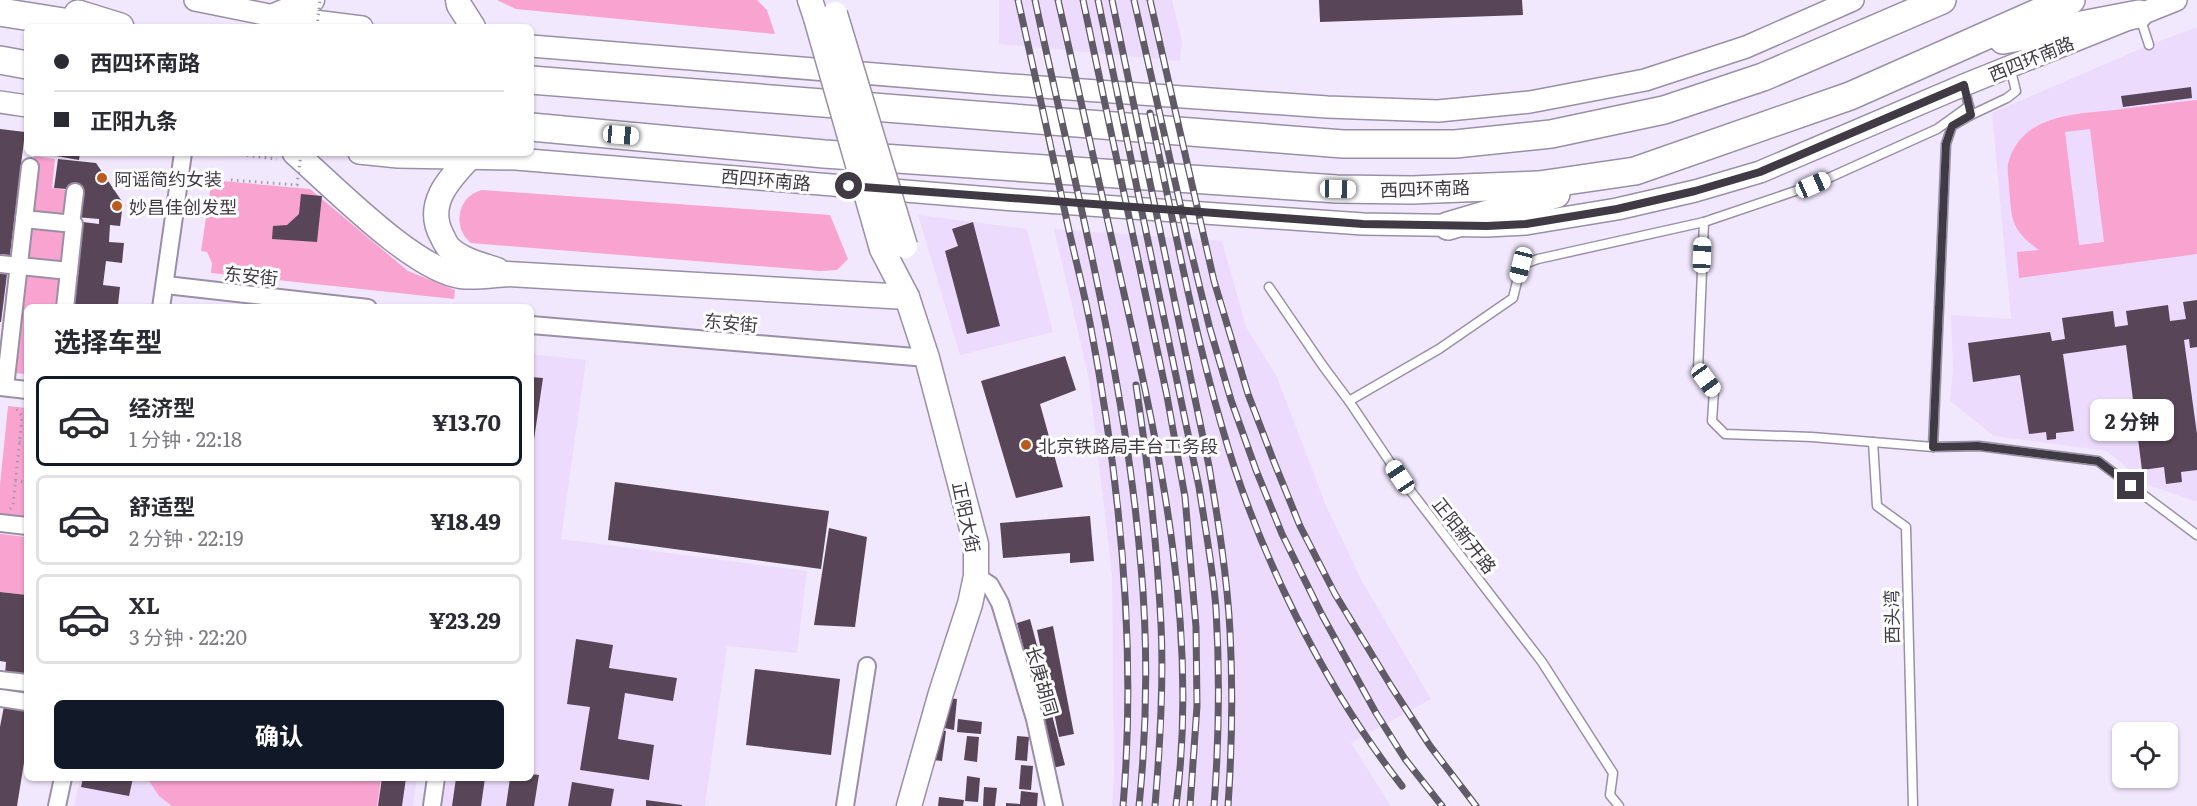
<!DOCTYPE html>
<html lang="zh">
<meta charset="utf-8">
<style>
:root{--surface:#fff;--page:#f2f2f3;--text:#2b2b33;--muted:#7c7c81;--line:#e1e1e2;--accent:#111827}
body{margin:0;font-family:Literata,"Noto Sans SC",serif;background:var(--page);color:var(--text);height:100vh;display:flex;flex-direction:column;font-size:22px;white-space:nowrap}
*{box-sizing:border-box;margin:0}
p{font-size:20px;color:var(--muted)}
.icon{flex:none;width:33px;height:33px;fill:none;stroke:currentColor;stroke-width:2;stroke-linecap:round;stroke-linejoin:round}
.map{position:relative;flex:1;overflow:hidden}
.panel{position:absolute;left:24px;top:304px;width:510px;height:477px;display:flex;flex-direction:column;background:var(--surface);border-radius:9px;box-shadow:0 2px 4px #0004}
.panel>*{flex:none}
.banner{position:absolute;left:24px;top:24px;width:510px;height:132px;border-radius:9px;box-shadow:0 2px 4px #0004;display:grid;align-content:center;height:132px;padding:0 30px;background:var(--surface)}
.buttons{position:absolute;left:2112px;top:722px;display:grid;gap:12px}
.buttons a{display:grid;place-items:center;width:66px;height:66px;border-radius:9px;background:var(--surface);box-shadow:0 2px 4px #0004;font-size:30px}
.end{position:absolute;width:27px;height:27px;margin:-14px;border:8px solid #3f3a44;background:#fff;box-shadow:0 0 0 3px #fff}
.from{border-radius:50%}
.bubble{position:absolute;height:42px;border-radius:9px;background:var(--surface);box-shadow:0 2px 4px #0004;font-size:20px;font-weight:700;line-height:42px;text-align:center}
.car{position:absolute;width:18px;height:36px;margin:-18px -9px;border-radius:8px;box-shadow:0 0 4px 2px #0007;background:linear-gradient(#fff 24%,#345 0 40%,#fff 0 76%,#345 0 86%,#fff 0)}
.banner b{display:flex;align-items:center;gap:21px;height:57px;font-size:22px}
.banner b+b{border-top:2px solid var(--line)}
.banner i{width:15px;height:15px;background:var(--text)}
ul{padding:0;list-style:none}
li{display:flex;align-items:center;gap:18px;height:90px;margin:0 12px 9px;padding:0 18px;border:3px solid var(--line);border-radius:9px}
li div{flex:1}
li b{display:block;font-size:22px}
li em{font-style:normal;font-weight:700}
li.on{border-color:var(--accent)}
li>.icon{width:54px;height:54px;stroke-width:1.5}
h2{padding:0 30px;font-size:27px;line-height:72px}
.cta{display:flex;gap:12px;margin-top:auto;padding:12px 30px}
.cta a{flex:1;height:69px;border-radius:9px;background:var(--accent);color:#fff;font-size:24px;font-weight:700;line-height:69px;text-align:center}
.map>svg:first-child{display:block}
.built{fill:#ecdbfd}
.green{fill:#f9a3d0;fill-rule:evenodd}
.building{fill:#584557}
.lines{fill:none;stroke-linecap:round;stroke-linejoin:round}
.service-casing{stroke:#9a8fa7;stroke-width:11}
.minor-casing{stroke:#9a8fa7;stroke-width:20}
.tertiary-casing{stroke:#9a8fa7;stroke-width:24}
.secondary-casing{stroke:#9a8fa7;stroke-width:27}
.trunk-casing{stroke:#9a8fa7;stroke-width:30}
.path{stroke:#a39bab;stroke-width:3;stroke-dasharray:1.5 4.5;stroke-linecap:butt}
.service{stroke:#fff;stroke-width:8}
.minor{stroke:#fff;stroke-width:16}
.tertiary{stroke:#fff;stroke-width:21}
.secondary{stroke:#fff;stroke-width:24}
.trunk{stroke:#fff;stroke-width:27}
.rail-casing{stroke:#615b67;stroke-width:7}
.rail{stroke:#fff;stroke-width:4.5;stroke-dasharray:14;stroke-linecap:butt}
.secondary-bridge-casing{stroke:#9a8fa7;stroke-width:27;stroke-linecap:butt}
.path-bridge{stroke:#a39bab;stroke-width:3;stroke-dasharray:1.5 4.5;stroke-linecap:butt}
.secondary-bridge{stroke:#fff;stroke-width:24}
.route{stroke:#3f3a44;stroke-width:8}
.poi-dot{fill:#bc5a1e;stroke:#fff;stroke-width:2}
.labels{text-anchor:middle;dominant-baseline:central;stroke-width:6;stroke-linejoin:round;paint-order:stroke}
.street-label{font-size:18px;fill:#3f3a44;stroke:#fff}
.poi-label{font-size:18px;fill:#3f3a44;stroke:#fff;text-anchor:start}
</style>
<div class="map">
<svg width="2197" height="806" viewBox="0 0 2197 806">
<rect width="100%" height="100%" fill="#f2e8fd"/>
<!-- built -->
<g class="built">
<path d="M999,0H1172L1182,41L1180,61L999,44Z"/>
<path d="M2197,27V502L2146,484L2107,451L1994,436L1950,401L1953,370L1951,315L2011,319L1992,113L2149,45Z"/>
<path d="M918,215L1027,229L1053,332L960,355Z"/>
<path d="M1054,229L1222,241L1246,327L1277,377L1326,506L1362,581L1431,699L1351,743L1391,806H1112L1114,775L1112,574L1089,379Z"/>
<path d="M531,354L586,360L561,539L807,571L797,653L727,646L705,806H442L447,779L531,778Z"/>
<path d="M80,779H417L413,806H74Z"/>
</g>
<!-- green -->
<g class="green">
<path d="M497,0H757L767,10L775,34L516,9Z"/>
<path d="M2197,100V254L2019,278L2017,252L2039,250C2010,229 2012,220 2009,187C2009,180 2007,171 2008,164C2020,115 2074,114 2115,110C2142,106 2170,103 2197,100ZM2090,129L2104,242L2079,245L2065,132Z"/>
<path d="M34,156L55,159L52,188L66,190L62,219L28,215Z"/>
<path d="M222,181L310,189L408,271L455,290L454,299L211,273L212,263L207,252L201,251L210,191Z"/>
<path d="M482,190L830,215L848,259L837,270L820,271L471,243C452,228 457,196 482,190Z"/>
<path d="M28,221L69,226L64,268L23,264Z"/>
<path d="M25,269L63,273L59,307L27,308V374L14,373Z"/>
<path d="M8,406L27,408V521L0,518V485Z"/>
<path d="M0,534L27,537V595L0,592Z"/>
<path d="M148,779H381L377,806H172L159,796Z"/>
</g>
<!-- building -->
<g class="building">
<path d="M1319,0H1522L1523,15L1320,22Z"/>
<path d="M2191,87L2192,98L2123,107L2121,96Z"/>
<path d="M0,129L25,132L10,255L0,254Z"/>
<path d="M39,153H80L79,160Z"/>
<path d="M58,159L96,163L123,203L120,226L110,225L109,242L124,243L122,263L106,261L103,285L120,287L118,305L102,304L101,308H74L83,222L99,224V219L76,217L79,190L54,188Z"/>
<path d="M301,194L322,196L317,242L272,239L273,226L287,225L299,214Z"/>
<path d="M973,222L1000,326L967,334L945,251L958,246L952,229Z"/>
<path d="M0,273L7,274L1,322H0Z"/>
<path d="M2197,300V347L2190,348L2189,339L2184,340L2197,434V470L2181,472L2182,482L2166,484L2164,467L2142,470L2126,345L2063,354L2074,431L2056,433V439L2047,440L2046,432L2029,434L2020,375L1973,382L1968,343L2050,332L2052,341L2065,339L2062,318L2113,311L2115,327L2128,325L2126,311L2168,305L2170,321L2186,319L2183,302Z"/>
<path d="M1065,356L1076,390L1040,404L1063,487L1016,498L981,381Z"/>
<path d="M531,377L543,378L532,453H531Z"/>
<path d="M615,482L829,511L821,569L608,540Z"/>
<path d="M1090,516L1094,561L1070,563V553L1003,558L1000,523Z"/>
<path d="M829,528L867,537L855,627L814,625Z"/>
<path d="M0,592L27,595V678L5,675L6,662L0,661Z"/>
<path d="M1030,619L1044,672L1031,676L1017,623Z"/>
<path d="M1053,626L1074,734L1059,737L1037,630Z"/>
<path d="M576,639L613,645L609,668L677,678L673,701L625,693L618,739L654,745L649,780L580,770L590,707L567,704Z"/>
<path d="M755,669L840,679L831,755L746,745Z"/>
<path d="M1044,684L1065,765L1053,768L1033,687Z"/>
<path d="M947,698L957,699L954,730L944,728Z"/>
<path d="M4,706L27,710V744L17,806H0V727Z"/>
<path d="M958,719L982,722L981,734L957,732Z"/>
<path d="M936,729L946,731L942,761L932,760Z"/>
<path d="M967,736L979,737L977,762L964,760Z"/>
<path d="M1017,736L1029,737L1027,761L1015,760Z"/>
<path d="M1021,765L1033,766L1031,790L1019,789Z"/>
<path d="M531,774L539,775L534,806H506L510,778H531Z"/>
<path d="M967,776L980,778L978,802L965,801Z"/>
<path d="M83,778H133L129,796L81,787Z"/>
<path d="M382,778H406L402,806H378Z"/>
<path d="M456,778H485L481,806H452Z"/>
<path d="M572,782L614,789L611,806H568Z"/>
<path d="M984,787L997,788L995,806H983Z"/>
<path d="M1021,791L1038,793L1037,806H1006V803L1020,804Z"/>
<path d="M939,797L964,800L963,806H938Z"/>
<path d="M646,800L682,805V806H646Z"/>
</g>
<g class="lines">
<!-- service casing -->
<g class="service-casing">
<g id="service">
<path d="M2140,17L2149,45"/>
<path d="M1964,86L1971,115L1952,126L1946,144L1933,447L1979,446L2098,461L2197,535"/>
<path d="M1971,115L2007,98L2016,91L2010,67"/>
<path d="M1704,222L1698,369L1714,391L1712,421L1725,434L1812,437L1933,447"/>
<path d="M1269,287L1323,366L1349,401L1400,477L1542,662L1613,773L1610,795L1619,806"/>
<path d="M1349,401L1439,349L1513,298L1521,265L1538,259L1704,222L1813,185L1937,129L1969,106"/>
<path d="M1873,442L1877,506L1906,527L1913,806"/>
</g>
</g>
<!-- minor casing -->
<g class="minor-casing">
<g id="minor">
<path d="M24,219L74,224L65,308"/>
<path d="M71,224L75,192"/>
<path d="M0,264L69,271"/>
<path d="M166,285L368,308"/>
<path d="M161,308L183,153"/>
<path d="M531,325L927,358"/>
<path d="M0,387L27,390"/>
<path d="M5,387L30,167"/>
<path d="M0,523L27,526"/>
<path d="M976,576L990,585L1000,603L1035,719L1054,806"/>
<path d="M0,680L27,683"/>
<path d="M0,698L27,702"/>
<path d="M57,806L63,778"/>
<path d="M432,806L436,778"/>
<path d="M845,806L867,666"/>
</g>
</g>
<!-- tertiary casing -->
<g class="tertiary-casing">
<g id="tertiary">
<path d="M195,0L274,16L362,27"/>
<path d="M531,46L997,84L1327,107L1438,111L1530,102L1645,80L1746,47L1853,0"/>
<path d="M0,102L27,106"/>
<path d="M359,153L398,157L516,159L1015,200L1363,224L1487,226L1526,224L1617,209L1695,191L1760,172L1964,85L2176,0"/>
</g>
</g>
<!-- secondary casing -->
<g class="secondary-casing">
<g id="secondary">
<path d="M458,0L459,5L473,27"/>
<path d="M810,0L816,18"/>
<path d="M274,16L312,0"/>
<path d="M295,153C333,186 414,270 461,276C475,278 493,275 507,274L907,297"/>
<path d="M469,158C448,180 425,205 442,236C444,240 446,245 449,248C461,260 482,265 497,270"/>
<path d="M882,249L907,297L927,358L976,544V576L970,604L941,693L909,806"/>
</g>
</g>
<!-- trunk casing -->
<g class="trunk-casing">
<g id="trunk">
<path d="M0,12L95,27"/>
<path d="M78,14L120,27"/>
<path d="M2003,40L2139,14"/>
<path d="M0,60L27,65"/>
<path d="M531,80L1343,144H1455L1551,134L1664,110L1763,77L1942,0"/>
<path d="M531,127L824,154L1337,189L1412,190L1539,185L1635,171L1850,96L2037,13L2071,0"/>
<path d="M1448,226L1556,194"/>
</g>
</g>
<!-- path -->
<g class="path">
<path d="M229,153L277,159"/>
<path d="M19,442L27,443"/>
<path d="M15,481L27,482"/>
<path d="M10,509L13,506L22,416L14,406"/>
</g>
<!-- service -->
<use href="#service" class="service"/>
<!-- minor -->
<use href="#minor" class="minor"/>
<!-- tertiary -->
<use href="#tertiary" class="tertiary"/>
<!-- secondary -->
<use href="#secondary" class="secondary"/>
<!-- trunk -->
<use href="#trunk" class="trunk"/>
<!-- rail casing -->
<g class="rail-casing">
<g id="rail">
<path d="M1018,0C1035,75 1052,151 1068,226C1075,258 1084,291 1090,323C1120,481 1137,645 1123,806"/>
<path d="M1035,0C1075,187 1125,374 1141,566C1148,645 1147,727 1139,806"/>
<path d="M1058,0C1080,96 1101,192 1123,289C1161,457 1199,632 1176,806"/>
<path d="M1083,0L1167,396L1185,497L1196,627L1197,706L1190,806"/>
<path d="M1098,0L1199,487C1205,527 1213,568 1216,609C1220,675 1219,740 1214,806"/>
<path d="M1112,0L1209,466C1218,520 1227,575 1230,631C1233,689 1232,748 1228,806"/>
<path d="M1134,0L1188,239L1210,329L1231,400L1256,470L1282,534L1322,615L1376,713L1405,759L1442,806"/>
<path d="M1150,0L1214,281L1248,394L1274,462L1300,526L1335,594L1391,686L1430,746L1476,806"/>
<path d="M1150,113C1173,218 1192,324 1222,427C1257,551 1323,685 1402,786"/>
<path d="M1136,385C1148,464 1157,544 1161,624C1164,685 1160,746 1155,806"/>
</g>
</g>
<!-- rail -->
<use href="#rail" class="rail"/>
<!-- secondary-bridge casing -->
<g class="secondary-bridge-casing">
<g id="secondary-bridge">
<path d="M835,14L905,246"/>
<path d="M816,18L882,249"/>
</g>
</g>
<!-- path-bridge -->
<g class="path-bridge">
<path d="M317,27L320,0"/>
<path d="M231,180L297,185L301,153"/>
</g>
<!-- secondary-bridge -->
<use href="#secondary-bridge" class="secondary-bridge"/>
</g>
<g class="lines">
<!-- route -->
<path class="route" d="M849,186L1363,224L1487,226L1526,224L1617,209L1695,191L1760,172L1964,85L1971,115L1952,126L1946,144L1933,447L1978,446L2098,461L2131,486"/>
</g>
<!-- markers -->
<g class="poi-dot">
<circle cx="102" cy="178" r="6"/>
<circle cx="117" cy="206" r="6"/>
<circle cx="1026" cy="445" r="6"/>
</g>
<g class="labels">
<!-- street labels -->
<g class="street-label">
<text transform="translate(2031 58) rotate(-22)">西四环南路</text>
<text transform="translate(766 179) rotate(5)">西四环南路</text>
<text transform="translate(1425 188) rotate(-2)">西四环南路</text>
<text transform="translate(251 275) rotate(6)">东安街</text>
<text transform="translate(731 322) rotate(5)">东安街</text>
<text transform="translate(967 517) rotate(78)">正阳大街</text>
<text transform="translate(1465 535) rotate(52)">正阳新开路</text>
<text transform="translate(1891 617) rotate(-91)">西头湾</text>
<text transform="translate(1043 681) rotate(74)">长庚胡同</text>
</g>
<!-- poi labels -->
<g class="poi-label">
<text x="114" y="178">阿谣简约女装</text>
<text x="129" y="206">妙昌佳创发型</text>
<text x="1038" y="445">北京铁路局丰台工务段</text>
</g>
</g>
</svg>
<div class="buttons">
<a><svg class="icon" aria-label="locate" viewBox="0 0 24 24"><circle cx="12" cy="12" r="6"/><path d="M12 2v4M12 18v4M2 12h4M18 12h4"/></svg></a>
</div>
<i class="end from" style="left:849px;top:186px"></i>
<i class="end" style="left:2131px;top:486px"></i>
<div class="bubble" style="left:2090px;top:399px;width:84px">2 分钟</div>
<i class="car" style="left:621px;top:135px;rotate:95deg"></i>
<i class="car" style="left:1813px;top:185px;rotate:66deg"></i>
<i class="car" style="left:1338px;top:189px;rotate:91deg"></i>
<i class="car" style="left:1702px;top:255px;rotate:2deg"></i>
<i class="car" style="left:1521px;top:265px;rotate:194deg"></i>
<i class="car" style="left:1706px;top:380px;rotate:144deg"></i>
<i class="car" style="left:1400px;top:477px;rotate:326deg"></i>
<div class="banner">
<b><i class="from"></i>西四环南路</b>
<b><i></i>正阳九条</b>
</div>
<section class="panel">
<h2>选择车型</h2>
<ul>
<li class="on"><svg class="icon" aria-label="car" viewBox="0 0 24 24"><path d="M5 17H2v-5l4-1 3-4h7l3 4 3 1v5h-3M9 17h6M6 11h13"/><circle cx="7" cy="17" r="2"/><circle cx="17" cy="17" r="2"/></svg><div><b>经济型</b><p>1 分钟 · 22:18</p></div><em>¥13.70</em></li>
<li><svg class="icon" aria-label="car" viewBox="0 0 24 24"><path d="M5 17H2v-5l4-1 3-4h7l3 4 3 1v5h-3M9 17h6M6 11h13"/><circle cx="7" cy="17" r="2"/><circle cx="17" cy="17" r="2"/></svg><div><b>舒适型</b><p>2 分钟 · 22:19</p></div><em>¥18.49</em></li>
<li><svg class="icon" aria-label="car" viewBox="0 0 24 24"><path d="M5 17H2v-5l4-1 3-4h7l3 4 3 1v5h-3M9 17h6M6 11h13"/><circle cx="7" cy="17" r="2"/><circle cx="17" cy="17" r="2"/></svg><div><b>XL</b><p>3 分钟 · 22:20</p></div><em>¥23.29</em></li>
</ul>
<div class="cta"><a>确认</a></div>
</section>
</div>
